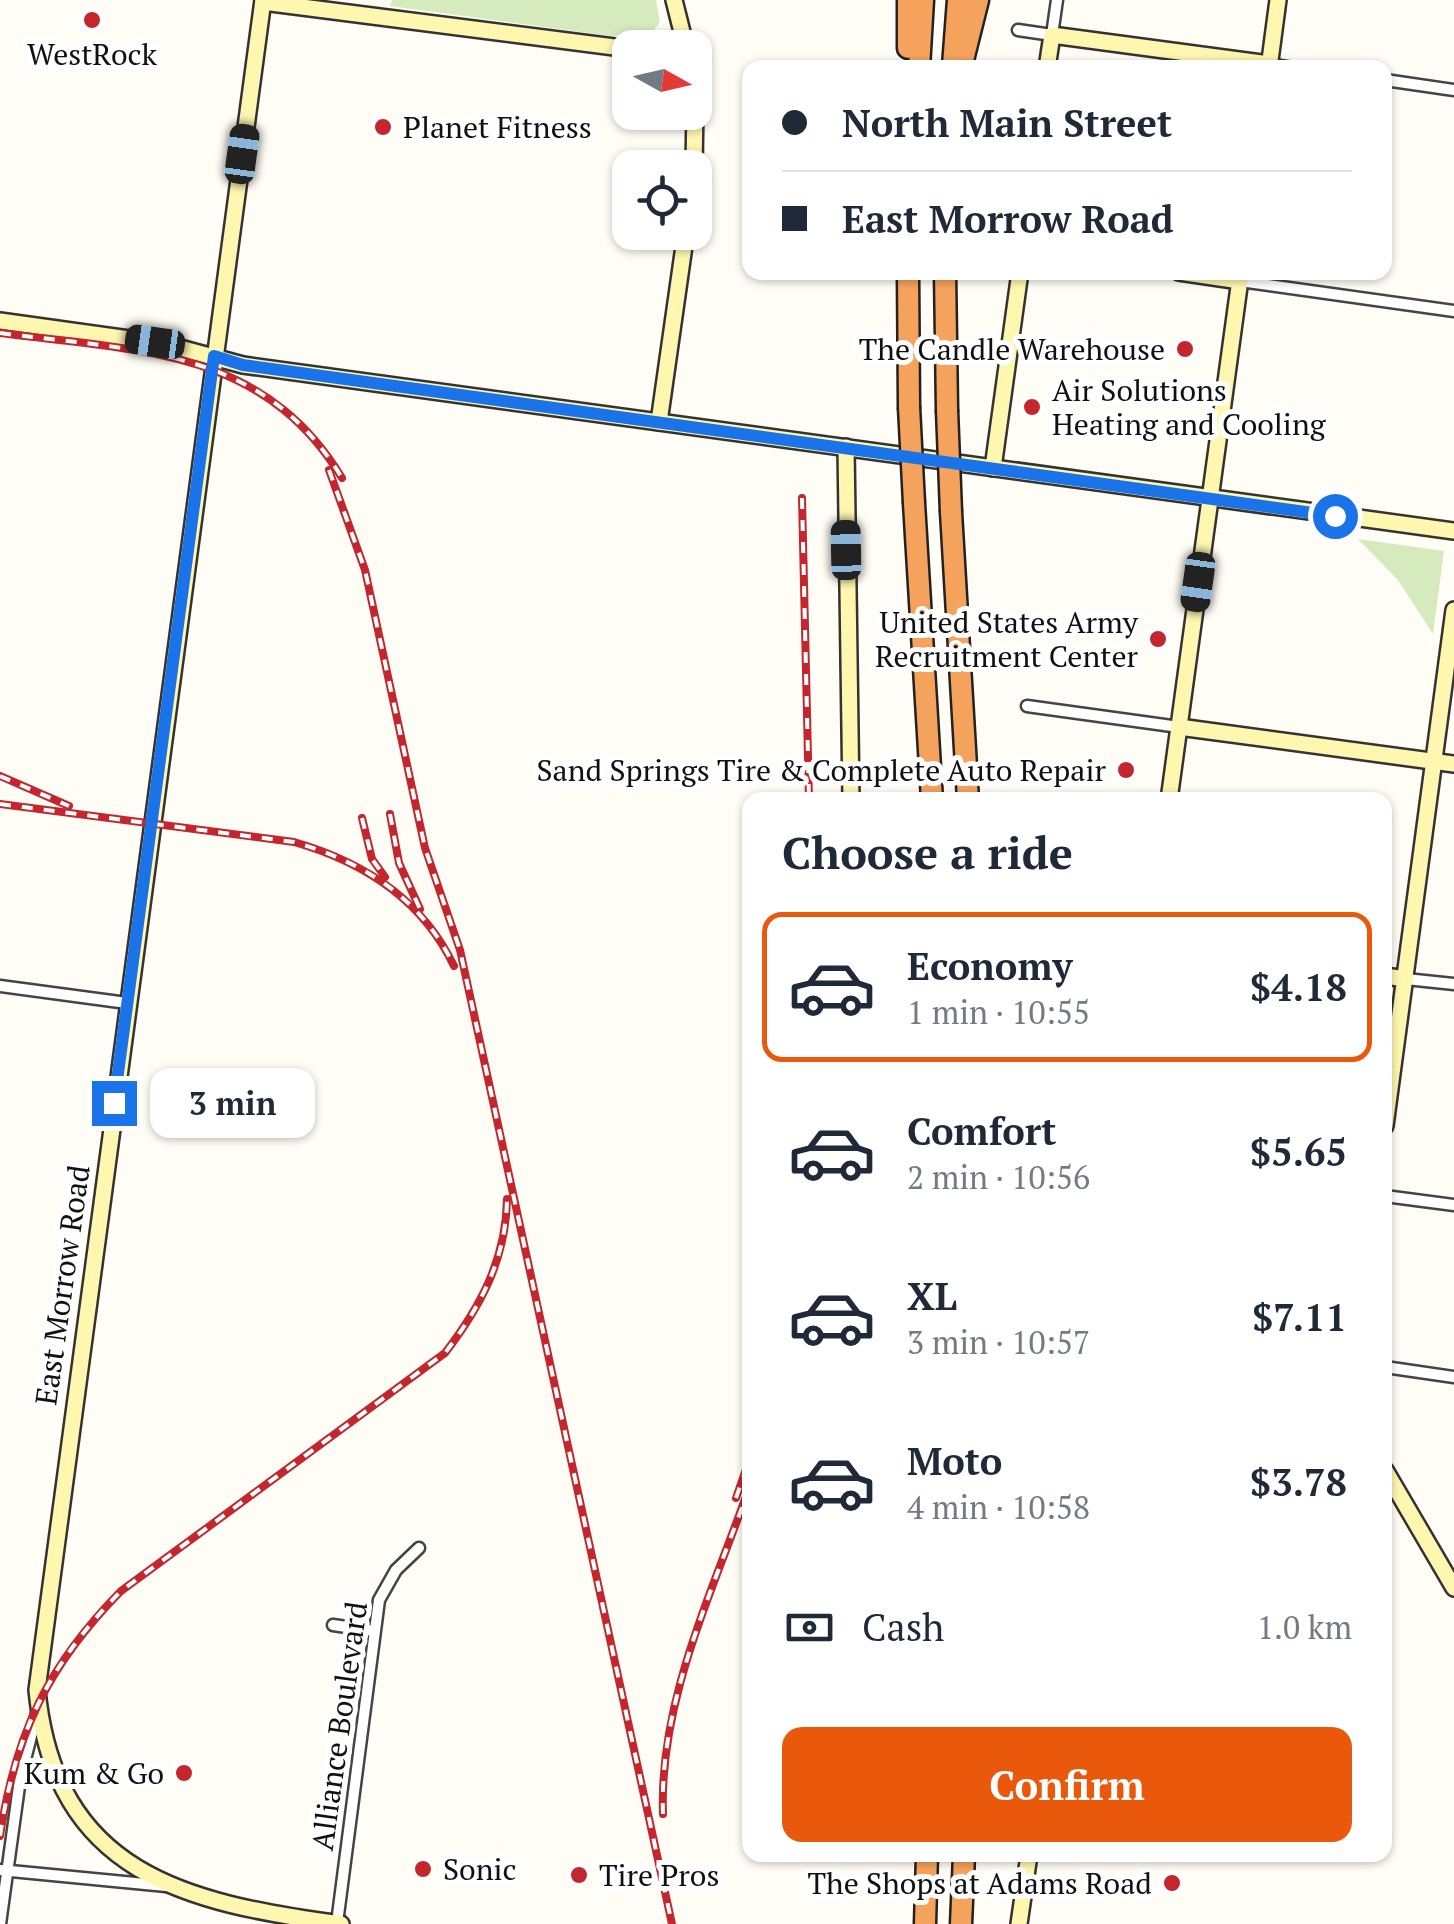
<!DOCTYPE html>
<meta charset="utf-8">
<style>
:root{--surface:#fff;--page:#f2f2f3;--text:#1f2937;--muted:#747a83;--line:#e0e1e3;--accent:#ea580c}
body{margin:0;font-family:"PT Serif",serif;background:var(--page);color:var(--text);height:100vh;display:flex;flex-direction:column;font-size:38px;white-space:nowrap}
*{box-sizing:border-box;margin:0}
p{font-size:32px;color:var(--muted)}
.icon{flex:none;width:55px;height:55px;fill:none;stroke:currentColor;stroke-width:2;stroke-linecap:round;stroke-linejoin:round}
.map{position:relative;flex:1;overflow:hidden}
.drawer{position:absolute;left:742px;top:792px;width:650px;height:1070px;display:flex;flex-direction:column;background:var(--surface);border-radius:20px;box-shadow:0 2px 8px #0004}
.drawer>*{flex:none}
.banner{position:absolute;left:742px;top:60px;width:650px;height:220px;border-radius:20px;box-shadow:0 2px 8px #0004;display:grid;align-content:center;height:220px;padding:0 40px;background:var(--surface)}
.needle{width:65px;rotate:98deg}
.fabs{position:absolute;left:612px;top:30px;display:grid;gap:20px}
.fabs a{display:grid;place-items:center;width:100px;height:100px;border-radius:20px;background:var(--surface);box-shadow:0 2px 8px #0004;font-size:50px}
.end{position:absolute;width:45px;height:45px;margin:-22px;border:12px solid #1a73e8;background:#fff;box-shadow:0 0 0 5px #fff}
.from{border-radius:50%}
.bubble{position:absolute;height:70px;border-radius:20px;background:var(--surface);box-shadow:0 2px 8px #0004;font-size:32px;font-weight:600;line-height:70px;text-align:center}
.car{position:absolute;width:30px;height:60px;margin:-30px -15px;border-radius:12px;box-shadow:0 0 8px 2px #0007;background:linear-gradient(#222 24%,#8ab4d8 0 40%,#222 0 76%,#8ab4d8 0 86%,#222 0)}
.banner b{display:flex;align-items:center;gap:35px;height:95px;font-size:38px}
.banner b+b{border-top:2px solid var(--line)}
.banner i{width:25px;height:25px;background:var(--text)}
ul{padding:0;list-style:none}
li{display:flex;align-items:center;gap:30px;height:150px;margin:0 20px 15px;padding:0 20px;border:5px solid transparent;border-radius:20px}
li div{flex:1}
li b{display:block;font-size:38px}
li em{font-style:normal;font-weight:600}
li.on{border-color:var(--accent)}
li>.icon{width:90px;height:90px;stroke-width:1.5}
h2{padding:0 40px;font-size:45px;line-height:120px}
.pay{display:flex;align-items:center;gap:25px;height:110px;padding:0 40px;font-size:38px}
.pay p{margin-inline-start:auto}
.primary-button{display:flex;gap:20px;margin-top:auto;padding:20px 40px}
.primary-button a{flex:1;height:115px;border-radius:20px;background:var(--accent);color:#fff;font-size:40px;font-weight:600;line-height:115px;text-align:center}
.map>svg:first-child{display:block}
.green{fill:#d5ebbd}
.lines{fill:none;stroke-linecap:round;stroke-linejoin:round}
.street-casing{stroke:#444;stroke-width:15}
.secondary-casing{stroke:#333;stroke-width:20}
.highway-casing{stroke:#222;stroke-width:25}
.street{stroke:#fff;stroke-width:10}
.secondary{stroke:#fff6b0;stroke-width:15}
.highway{stroke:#f5a25d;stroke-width:20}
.rail-casing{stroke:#c4262e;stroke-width:8}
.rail{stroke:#fff;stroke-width:4;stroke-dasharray:11;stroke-linecap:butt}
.highway-bridge-casing{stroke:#222;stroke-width:25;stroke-linecap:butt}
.highway-bridge{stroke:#f5a25d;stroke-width:20}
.route{stroke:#1a73e8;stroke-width:12}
.poi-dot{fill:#c4262e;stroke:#fff;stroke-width:4}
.labels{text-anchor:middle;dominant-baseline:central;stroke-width:10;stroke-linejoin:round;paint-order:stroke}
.poi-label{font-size:30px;fill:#111;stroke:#fff;text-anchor:end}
.street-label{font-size:30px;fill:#111;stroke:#fff}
</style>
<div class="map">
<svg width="1454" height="1924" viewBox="0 0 1454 1924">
<rect width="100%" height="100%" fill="#fffdf5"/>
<!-- green -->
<g class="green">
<path d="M392,0H656L660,22L653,31L610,36L390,6Z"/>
<path d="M1358,539L1444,551L1433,634L1398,580Z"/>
</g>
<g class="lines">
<!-- street casing -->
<g class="street-casing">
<g id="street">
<path d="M1018,30L1052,35L1057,0"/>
<path d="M1269,64L1292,68"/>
<path d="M1385,80L1454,90"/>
<path d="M1240,281L1454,311"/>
<path d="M1027,706L1179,727"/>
<path d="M1406,979L1454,984"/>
<path d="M0,986L127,1003"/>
<path d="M1385,1196L1454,1205"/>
<path d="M1385,1367L1454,1377"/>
<path d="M333,1625L374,1631"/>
<path d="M0,1870L166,1886"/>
<path d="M337,1923L379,1600L396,1570L419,1548"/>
<path d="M0,1924L20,1779L38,1709"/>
</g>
</g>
<!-- secondary casing -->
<g class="secondary-casing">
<g id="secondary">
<path d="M263,0L37,1690C55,1874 186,1903 341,1924"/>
<path d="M674,0L686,48"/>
<path d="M263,2L630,49"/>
<path d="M640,48L684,38"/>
<path d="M1047,68L1052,35L1269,64"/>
<path d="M1269,68L1278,0"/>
<path d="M694,168L695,106"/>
<path d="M1179,272L1240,281"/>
<path d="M0,321L165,344L243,365L1454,531"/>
<path d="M659,422L686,232"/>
<path d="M846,447L851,800"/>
<path d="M993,468L1020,272"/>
<path d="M1179,727L1454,764"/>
<path d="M1169,800L1241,272"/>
<path d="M1385,976L1406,979"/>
<path d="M1385,1126L1454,610"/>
<path d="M1385,1470L1454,1588"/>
<path d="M1019,1924L1029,1855"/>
</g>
</g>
<!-- highway casing -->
<g class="highway-casing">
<g id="highway">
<path d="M908,48V0"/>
<path d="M953,66L958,0"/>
<path d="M919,68L923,0"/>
<path d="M961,68L978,0"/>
<path d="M908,272L909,407"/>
<path d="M945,272L947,410"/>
<path d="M914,503L932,800"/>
<path d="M951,512L968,800"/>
<path d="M925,1924L927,1855"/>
<path d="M961,1924L964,1855"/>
</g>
</g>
<!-- street -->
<use href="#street" class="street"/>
<!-- secondary -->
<use href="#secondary" class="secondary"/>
<!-- highway -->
<use href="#highway" class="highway"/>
<!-- rail casing -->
<g class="rail-casing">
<g id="rail">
<path d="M0,333C136,351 263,347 342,478"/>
<path d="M329,470L365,570L425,848L460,950L672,1924"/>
<path d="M802,498L809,800"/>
<path d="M0,776L69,806"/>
<path d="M0,804L294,842C364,862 422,899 454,966"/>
<path d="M390,814L399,863L420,909"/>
<path d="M362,818L372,859L385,877"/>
<path d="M736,1498L750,1458"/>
<path d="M663,1814C659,1699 713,1592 750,1485"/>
<path d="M0,1836C15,1734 48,1665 121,1591L445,1353C481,1306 506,1259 507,1199"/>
</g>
</g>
<!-- rail -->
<use href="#rail" class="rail"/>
<!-- highway-bridge casing -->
<g class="highway-bridge-casing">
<g id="highway-bridge">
<path d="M909,407L914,503"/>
<path d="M947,410L951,512"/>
</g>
</g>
<!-- highway-bridge -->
<use href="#highway-bridge" class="highway-bridge"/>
</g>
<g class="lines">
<!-- route -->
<path class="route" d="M114,1103L214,356L243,365L1335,516"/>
</g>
<!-- markers -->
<g class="poi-dot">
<circle cx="92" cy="20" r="10"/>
<circle cx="383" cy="127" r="10"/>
<circle cx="1185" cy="349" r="10"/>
<circle cx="1032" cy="407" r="10"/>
<circle cx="1158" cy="639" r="10"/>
<circle cx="1126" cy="770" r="10"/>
<circle cx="184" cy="1773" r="10"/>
<circle cx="423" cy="1869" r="10"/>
<circle cx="579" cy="1875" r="10"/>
<circle cx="1172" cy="1883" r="10"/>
</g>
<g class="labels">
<!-- poi labels -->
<g class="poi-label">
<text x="92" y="54" text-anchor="middle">WestRock</text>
<text x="403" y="127" text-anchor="start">Planet Fitness</text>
<text x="1165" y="349">The Candle Warehouse</text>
<text x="1052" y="390" text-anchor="start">Air Solutions<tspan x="1052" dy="34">Heating and Cooling</tspan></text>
<text x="1138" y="622">United States Army<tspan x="1138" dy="34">Recruitment Center</tspan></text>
<text x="1106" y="770">Sand Springs Tire &amp; Complete Auto Repair</text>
<text x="164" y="1773">Kum &amp; Go</text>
<text x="443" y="1869" text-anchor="start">Sonic</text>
<text x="599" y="1875" text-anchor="start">Tire Pros</text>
<text x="1152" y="1883">The Shops at Adams Road</text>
</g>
<!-- street labels -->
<g class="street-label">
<text transform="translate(62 1285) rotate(-82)">East Morrow Road</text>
<text transform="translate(339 1726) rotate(-82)">Alliance Boulevard</text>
</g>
</g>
</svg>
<div class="fabs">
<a><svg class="needle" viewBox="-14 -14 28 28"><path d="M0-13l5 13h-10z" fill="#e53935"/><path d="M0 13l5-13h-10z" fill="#747a83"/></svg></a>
<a><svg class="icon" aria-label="locate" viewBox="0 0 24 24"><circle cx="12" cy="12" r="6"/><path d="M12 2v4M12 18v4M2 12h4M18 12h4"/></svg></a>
</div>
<i class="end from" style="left:1335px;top:516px"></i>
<i class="end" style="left:114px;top:1103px"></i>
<div class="bubble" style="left:150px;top:1068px;width:165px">3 min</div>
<i class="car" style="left:242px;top:154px;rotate:8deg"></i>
<i class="car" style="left:155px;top:342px;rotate:278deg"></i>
<i class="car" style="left:846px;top:550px;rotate:359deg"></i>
<i class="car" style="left:1198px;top:582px;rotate:188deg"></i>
<div class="banner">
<b><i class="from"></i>North Main Street</b>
<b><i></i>East Morrow Road</b>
</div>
<section class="drawer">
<h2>Choose a ride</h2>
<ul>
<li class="on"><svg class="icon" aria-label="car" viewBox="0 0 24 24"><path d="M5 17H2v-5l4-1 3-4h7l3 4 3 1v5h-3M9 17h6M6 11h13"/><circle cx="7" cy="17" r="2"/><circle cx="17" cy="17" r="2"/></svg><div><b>Economy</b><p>1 min · 10:55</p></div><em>$4.18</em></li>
<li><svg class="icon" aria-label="car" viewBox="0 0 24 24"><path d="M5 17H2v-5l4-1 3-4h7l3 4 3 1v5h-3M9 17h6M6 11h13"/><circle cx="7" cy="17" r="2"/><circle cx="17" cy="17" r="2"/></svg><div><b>Comfort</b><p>2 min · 10:56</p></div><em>$5.65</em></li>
<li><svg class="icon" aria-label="car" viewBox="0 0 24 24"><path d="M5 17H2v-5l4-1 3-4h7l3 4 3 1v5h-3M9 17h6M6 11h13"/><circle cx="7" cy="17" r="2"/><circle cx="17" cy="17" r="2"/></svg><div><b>XL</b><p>3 min · 10:57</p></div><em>$7.11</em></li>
<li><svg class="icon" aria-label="car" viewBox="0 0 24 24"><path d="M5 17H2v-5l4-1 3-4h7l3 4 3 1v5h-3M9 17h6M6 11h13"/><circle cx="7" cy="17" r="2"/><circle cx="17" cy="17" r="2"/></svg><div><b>Moto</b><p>4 min · 10:58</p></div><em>$3.78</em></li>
</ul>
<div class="pay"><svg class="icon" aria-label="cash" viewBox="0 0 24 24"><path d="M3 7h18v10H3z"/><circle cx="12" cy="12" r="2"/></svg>Cash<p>1.0 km</p></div>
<div class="primary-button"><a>Confirm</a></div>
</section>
</div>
